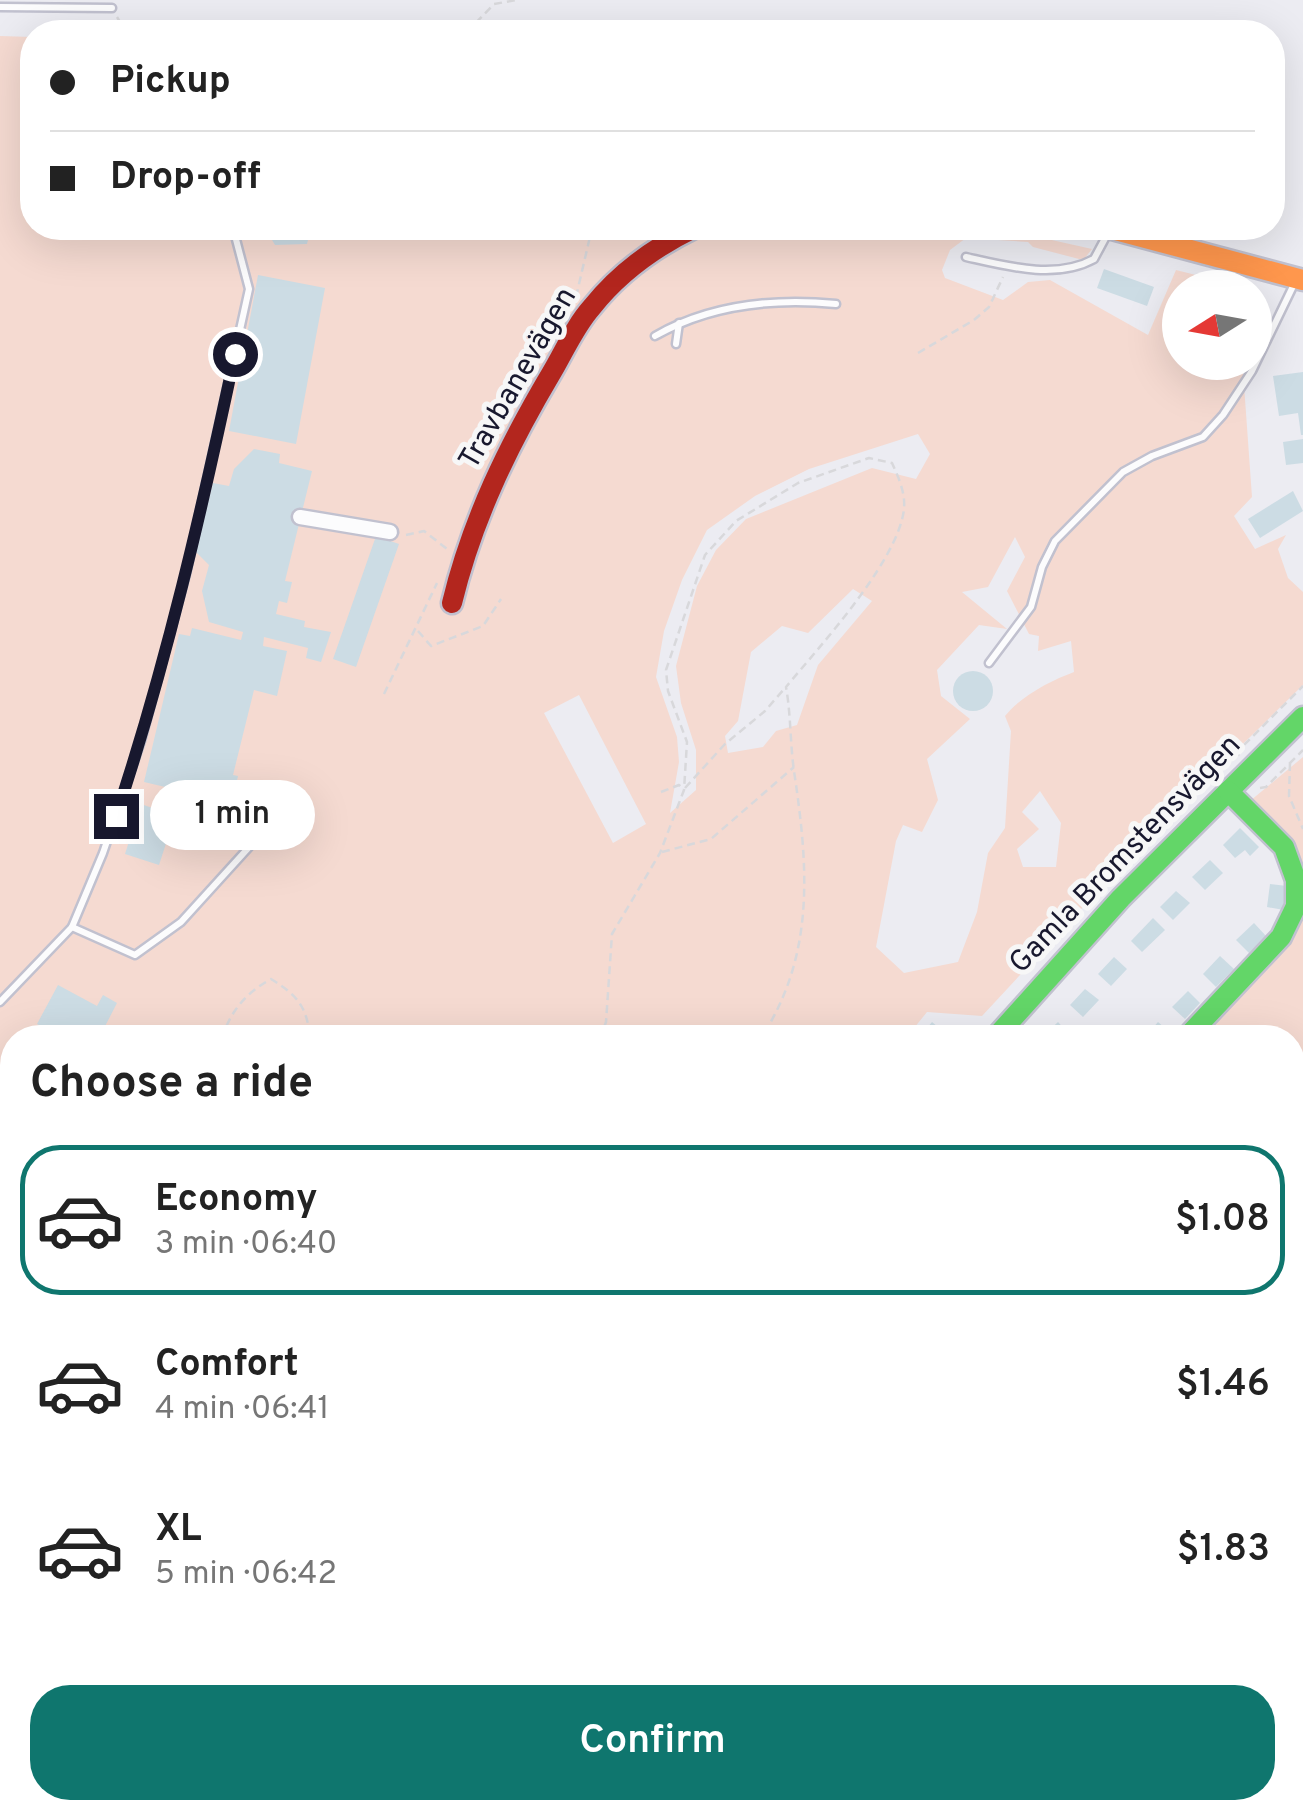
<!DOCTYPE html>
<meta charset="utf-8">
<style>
:root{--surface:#fff;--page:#f2f2f2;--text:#222;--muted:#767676;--line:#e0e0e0;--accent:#0f766e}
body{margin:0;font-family:Overpass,sans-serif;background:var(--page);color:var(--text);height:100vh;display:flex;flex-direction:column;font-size:38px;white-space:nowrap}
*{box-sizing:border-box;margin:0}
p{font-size:32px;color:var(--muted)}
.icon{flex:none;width:55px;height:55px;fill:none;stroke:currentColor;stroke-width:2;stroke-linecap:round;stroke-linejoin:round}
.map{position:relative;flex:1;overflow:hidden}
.sheet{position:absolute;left:0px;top:1025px;width:1305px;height:795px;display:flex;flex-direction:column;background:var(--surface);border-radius:40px 40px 0 0;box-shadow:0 10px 40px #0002}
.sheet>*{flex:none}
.top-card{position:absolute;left:20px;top:20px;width:1265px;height:220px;border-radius:40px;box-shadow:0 10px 40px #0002;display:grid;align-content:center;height:220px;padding:0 30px;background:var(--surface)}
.needle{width:65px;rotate:259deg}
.tools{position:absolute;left:1162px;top:270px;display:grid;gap:20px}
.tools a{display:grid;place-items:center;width:110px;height:110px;border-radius:50%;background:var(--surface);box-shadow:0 10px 40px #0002;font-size:50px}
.end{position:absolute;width:45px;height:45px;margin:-22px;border:12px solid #18182e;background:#fff;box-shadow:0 0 0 5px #fff}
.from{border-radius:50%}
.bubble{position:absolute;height:70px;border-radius:35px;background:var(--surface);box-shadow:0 10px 40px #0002;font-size:32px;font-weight:600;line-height:70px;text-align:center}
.top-card b{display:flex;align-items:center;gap:35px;height:95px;font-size:38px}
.top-card b+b{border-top:2px solid var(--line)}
.top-card i{width:25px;height:25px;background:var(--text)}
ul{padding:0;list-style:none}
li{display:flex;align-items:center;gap:30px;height:150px;margin:0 20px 15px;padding:0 10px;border:5px solid transparent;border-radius:40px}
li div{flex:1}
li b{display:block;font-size:38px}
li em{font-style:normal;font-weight:600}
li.selected{border-color:var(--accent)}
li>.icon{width:90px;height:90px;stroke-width:1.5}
h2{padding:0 30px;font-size:45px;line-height:120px}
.cta{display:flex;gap:20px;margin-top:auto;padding:20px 30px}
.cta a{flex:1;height:115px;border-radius:40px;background:var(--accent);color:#fff;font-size:40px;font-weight:600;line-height:115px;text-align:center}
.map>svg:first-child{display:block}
.green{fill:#f5dad1;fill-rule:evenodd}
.building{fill:#ccdce4}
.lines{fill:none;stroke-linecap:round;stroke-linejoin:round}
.lane-casing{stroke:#c1c1cf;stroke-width:11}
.street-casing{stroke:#c1c1cf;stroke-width:19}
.fast-casing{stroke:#c1c1cf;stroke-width:25}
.slow-casing{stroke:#c1c1cf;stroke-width:25}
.jam-casing{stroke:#c1c1cf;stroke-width:25}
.path{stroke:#d8d8db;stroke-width:2.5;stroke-dasharray:8 5;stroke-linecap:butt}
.lane{stroke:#fcfcfd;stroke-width:6}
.street{stroke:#fcfcfd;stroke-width:14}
.fast{stroke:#63d668;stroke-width:20}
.slow{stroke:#ff974d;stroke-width:20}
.jam{stroke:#b3261e;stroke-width:20}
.route{stroke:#18182e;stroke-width:12}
.labels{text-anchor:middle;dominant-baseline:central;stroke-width:10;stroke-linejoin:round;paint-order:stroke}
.street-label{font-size:30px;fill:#18182e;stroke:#f7f7f7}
</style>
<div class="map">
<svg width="1303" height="1820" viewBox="0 0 1303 1820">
<rect width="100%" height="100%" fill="#ececf2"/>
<!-- green -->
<g class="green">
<path d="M0,36L32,37V228H998L1092,249L1084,259H1079L1033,247L1028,242L966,238L950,250L942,270L945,278L1003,300L1028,282L1050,280L1148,335L1176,270L1243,287L1180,288V362L1245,363L1243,371L1252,497L1234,516L1255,549L1286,535L1278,549L1288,578L1303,592V685L1148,837L982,1016L927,1012L906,1038H12V1691L0,1687ZM918,434L930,454L916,479L872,468L746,519L716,550L697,586L676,666L681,703L696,750V790L670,813L679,762L677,737L656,677L664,631L682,580L707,530L755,496L809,469ZM1015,537L1025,557L1007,591L1029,634L1039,636L1038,651L1071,641L1074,672C1050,681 1021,696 1005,716L1011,731L1005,828L988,853L977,912L958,962L904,973L876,947L896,841L903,825L922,832L938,800L927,759L970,719L941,696L937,670L979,625L1007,629L962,592L988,587ZM853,589L872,601L818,665L797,725L776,731L763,747L728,753L725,736L738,721L751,652L782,626L808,633ZM579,695L646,824L613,843L544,713ZM1040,791L1061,823L1056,867H1023L1017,849L1039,829L1022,812Z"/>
<path d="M1303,757V887L1250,801Z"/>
<path d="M1303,900V1374L1293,1380L1292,1038H1196Z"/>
<path d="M1303,1732V1820H1184L1189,1808H1292L1293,1739Z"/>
</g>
<!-- building -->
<g class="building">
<path d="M265,228H311L307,244L275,245Z"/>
<path d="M1104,269L1154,287L1147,306L1097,288Z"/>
<path d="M258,275L325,288L296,444L229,431Z"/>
<path d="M1303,372V435H1301L1298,413L1279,416L1273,376Z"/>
<path d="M1303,439V463L1286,465L1283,442Z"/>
<path d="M254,449L280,454L279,463L312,471L285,581L292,582L287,603L279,601L276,614L305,621L304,627L331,632L321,662L306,658L308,648L264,637L263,646L287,651L277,696L254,690L233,775L238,776L228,820L245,824L241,841L224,837L227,825L198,818L201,806L192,804L195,794L144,782L179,634L190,636L192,628L241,640L243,632L209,622L202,591L209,565L195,551L213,483L229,486L234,469Z"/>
<path d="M1293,491L1303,511L1260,538L1248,519Z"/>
<path d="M376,536L399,544L356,667L333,659Z"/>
<circle cx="973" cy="691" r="20"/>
<path d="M141,804L175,816L159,865L125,854Z"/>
<path d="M1240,828L1259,847L1250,856L1245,850L1235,858L1223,845Z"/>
<path d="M1210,860L1223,873L1205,890L1192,877Z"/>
<path d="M1270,884L1287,886L1284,910L1267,907Z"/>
<path d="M1176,891L1190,903L1173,920L1160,907Z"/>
<path d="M1153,918L1165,930L1142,952L1131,941Z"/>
<path d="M1254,923L1266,936L1249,953L1236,940Z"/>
<path d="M1220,956L1234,969L1216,987L1203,974Z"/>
<path d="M1114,957L1127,969L1111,986L1098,974Z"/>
<path d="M58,985L97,1006L103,995L117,1003L99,1038H62L37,1024Z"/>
<path d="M1085,989L1099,1000L1083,1017L1070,1005Z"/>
<path d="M1188,991L1200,1003L1185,1019L1172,1007Z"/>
<path d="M932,1022L951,1038H929L923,1033Z"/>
<path d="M1058,1022L1068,1033L1063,1038H1041Z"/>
<path d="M1158,1022L1172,1034L1169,1038H1144Z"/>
<path d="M1293,1500L1303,1530V1564L1292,1567Z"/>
<path d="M7,1749L12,1751V1782L0,1777Z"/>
<path d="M110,1808H133L128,1820L106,1817Z"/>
<path d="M297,1808L315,1813L318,1808H351L345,1820H291Z"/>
<path d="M398,1808H426L421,1820H393Z"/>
<path d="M677,1808L695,1812L691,1820H670Z"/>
<path d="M784,1808H808L802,1820L783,1811Z"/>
<path d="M989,1808H1009L1003,1820L985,1816Z"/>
<path d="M1131,1808H1150L1151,1815L1134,1819Z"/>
</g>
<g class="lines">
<!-- lane casing -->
<g class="lane-casing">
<g id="lane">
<path d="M0,7L112,8"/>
<path d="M966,257C1006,266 1056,280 1094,259L1109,231"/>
<path d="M655,336C711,304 773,298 836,304"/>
<path d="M676,344L679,323"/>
<path d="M989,663L1031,607L1042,567L1055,541L1123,472L1152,456L1203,437L1223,415L1252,371L1296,280"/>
<path d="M72,927L135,955L181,922L270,824"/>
<path d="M0,1002L72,927L103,853L141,741L186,574L249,289L233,228"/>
<path d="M374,1820L379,1808"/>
</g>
</g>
<!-- street casing -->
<g class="street-casing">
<g id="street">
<path d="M300,517L390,532"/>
<path d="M1292,1392L1303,1386"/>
<path d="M0,1718L12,1723"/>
<path d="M175,1808L201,1820"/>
<path d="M16,1820L19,1808"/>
<path d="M479,1820L486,1808"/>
<path d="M653,1820L659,1808"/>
<path d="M814,1820L820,1808"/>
<path d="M967,1820L973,1808"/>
<path d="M1113,1820L1115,1808"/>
</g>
</g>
<!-- fast casing -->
<g class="fast-casing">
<g id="fast">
<path d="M995,1038L1121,898L1303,717"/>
<path d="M1186,1038L1281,937L1296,906V880L1284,847L1228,791"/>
</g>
</g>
<!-- slow casing -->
<g class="slow-casing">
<path id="slow" d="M1108,228L1303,280"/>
</g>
<!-- jam casing -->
<g class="jam-casing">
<path id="jam" d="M452,603C472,520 508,446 552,372C565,350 575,326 592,307C619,273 655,247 694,228"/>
</g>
<!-- path -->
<g class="path">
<path d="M117,17L126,32"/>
<path d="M467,32L494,4L517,0"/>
<path d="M576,297L592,228"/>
<path d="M918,353L974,320L989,307L1003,277"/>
<path d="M406,535L424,531L447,549"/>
<path d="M418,631L431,646L483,626L501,599"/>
<path d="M384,694L437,583"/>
<path d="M1238,756L1240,749L1303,686"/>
<path d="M1290,763L1289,796L1303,829"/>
<path d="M685,788L725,744L765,711L785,688"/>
<path d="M1260,788L1266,787L1303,750"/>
<path d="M661,792L679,785L683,789"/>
<path d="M662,852L711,839L794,767"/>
<path d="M222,1038C231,1010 246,993 271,979C297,995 307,1006 310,1038"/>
<path d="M600,1038L606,1022L612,934L660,853L684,790L687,742L668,691L666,670L705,555L736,521L798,483L869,458L892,463C897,474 903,487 904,500C909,550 818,648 786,687C791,715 790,743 794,771C808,865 816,954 761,1038"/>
<path d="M1292,1165L1303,1167"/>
<path d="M0,1331L12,1315"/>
<path d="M1303,1333L1300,1347L1303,1365"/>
<path d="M1297,1408L1303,1420"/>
<path d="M0,1626L12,1636"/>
<path d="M356,1820L361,1808"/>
</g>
<!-- lane -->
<use href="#lane" class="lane"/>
<!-- street -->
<use href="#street" class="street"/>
<!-- fast -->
<use href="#fast" class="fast"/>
<!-- slow -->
<use href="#slow" class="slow"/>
<!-- jam -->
<use href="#jam" class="jam"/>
</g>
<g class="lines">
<!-- route -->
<path class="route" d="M116,816C166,665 202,510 235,354"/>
</g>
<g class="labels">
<!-- street labels -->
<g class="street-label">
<text transform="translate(519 379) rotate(-60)">Travbanevägen</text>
<text transform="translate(1126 855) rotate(-46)">Gamla Bromstensvägen</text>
</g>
</g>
</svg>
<div class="tools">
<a><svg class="needle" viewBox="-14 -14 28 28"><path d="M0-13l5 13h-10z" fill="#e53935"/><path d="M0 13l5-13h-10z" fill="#767676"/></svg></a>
</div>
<i class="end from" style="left:235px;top:354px"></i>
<i class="end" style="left:116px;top:816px"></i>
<div class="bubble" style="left:150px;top:780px;width:165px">1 min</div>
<div class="top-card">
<b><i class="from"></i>Pickup</b>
<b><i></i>Drop-off</b>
</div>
<section class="sheet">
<h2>Choose a ride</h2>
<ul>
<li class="selected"><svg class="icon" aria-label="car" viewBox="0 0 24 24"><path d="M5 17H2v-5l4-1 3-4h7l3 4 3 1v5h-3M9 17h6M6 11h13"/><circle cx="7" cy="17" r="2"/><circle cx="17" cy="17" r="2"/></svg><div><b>Economy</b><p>3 min · 06:40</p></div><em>$1.08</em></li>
<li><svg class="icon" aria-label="car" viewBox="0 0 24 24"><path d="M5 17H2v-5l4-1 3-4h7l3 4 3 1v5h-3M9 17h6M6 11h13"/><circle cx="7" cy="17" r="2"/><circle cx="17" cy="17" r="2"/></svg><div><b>Comfort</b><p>4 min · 06:41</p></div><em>$1.46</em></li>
<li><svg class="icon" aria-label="car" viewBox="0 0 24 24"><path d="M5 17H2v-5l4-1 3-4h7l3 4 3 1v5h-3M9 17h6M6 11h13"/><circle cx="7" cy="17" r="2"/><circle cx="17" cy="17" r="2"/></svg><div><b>XL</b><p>5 min · 06:42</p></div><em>$1.83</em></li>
</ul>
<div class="cta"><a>Confirm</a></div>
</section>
</div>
